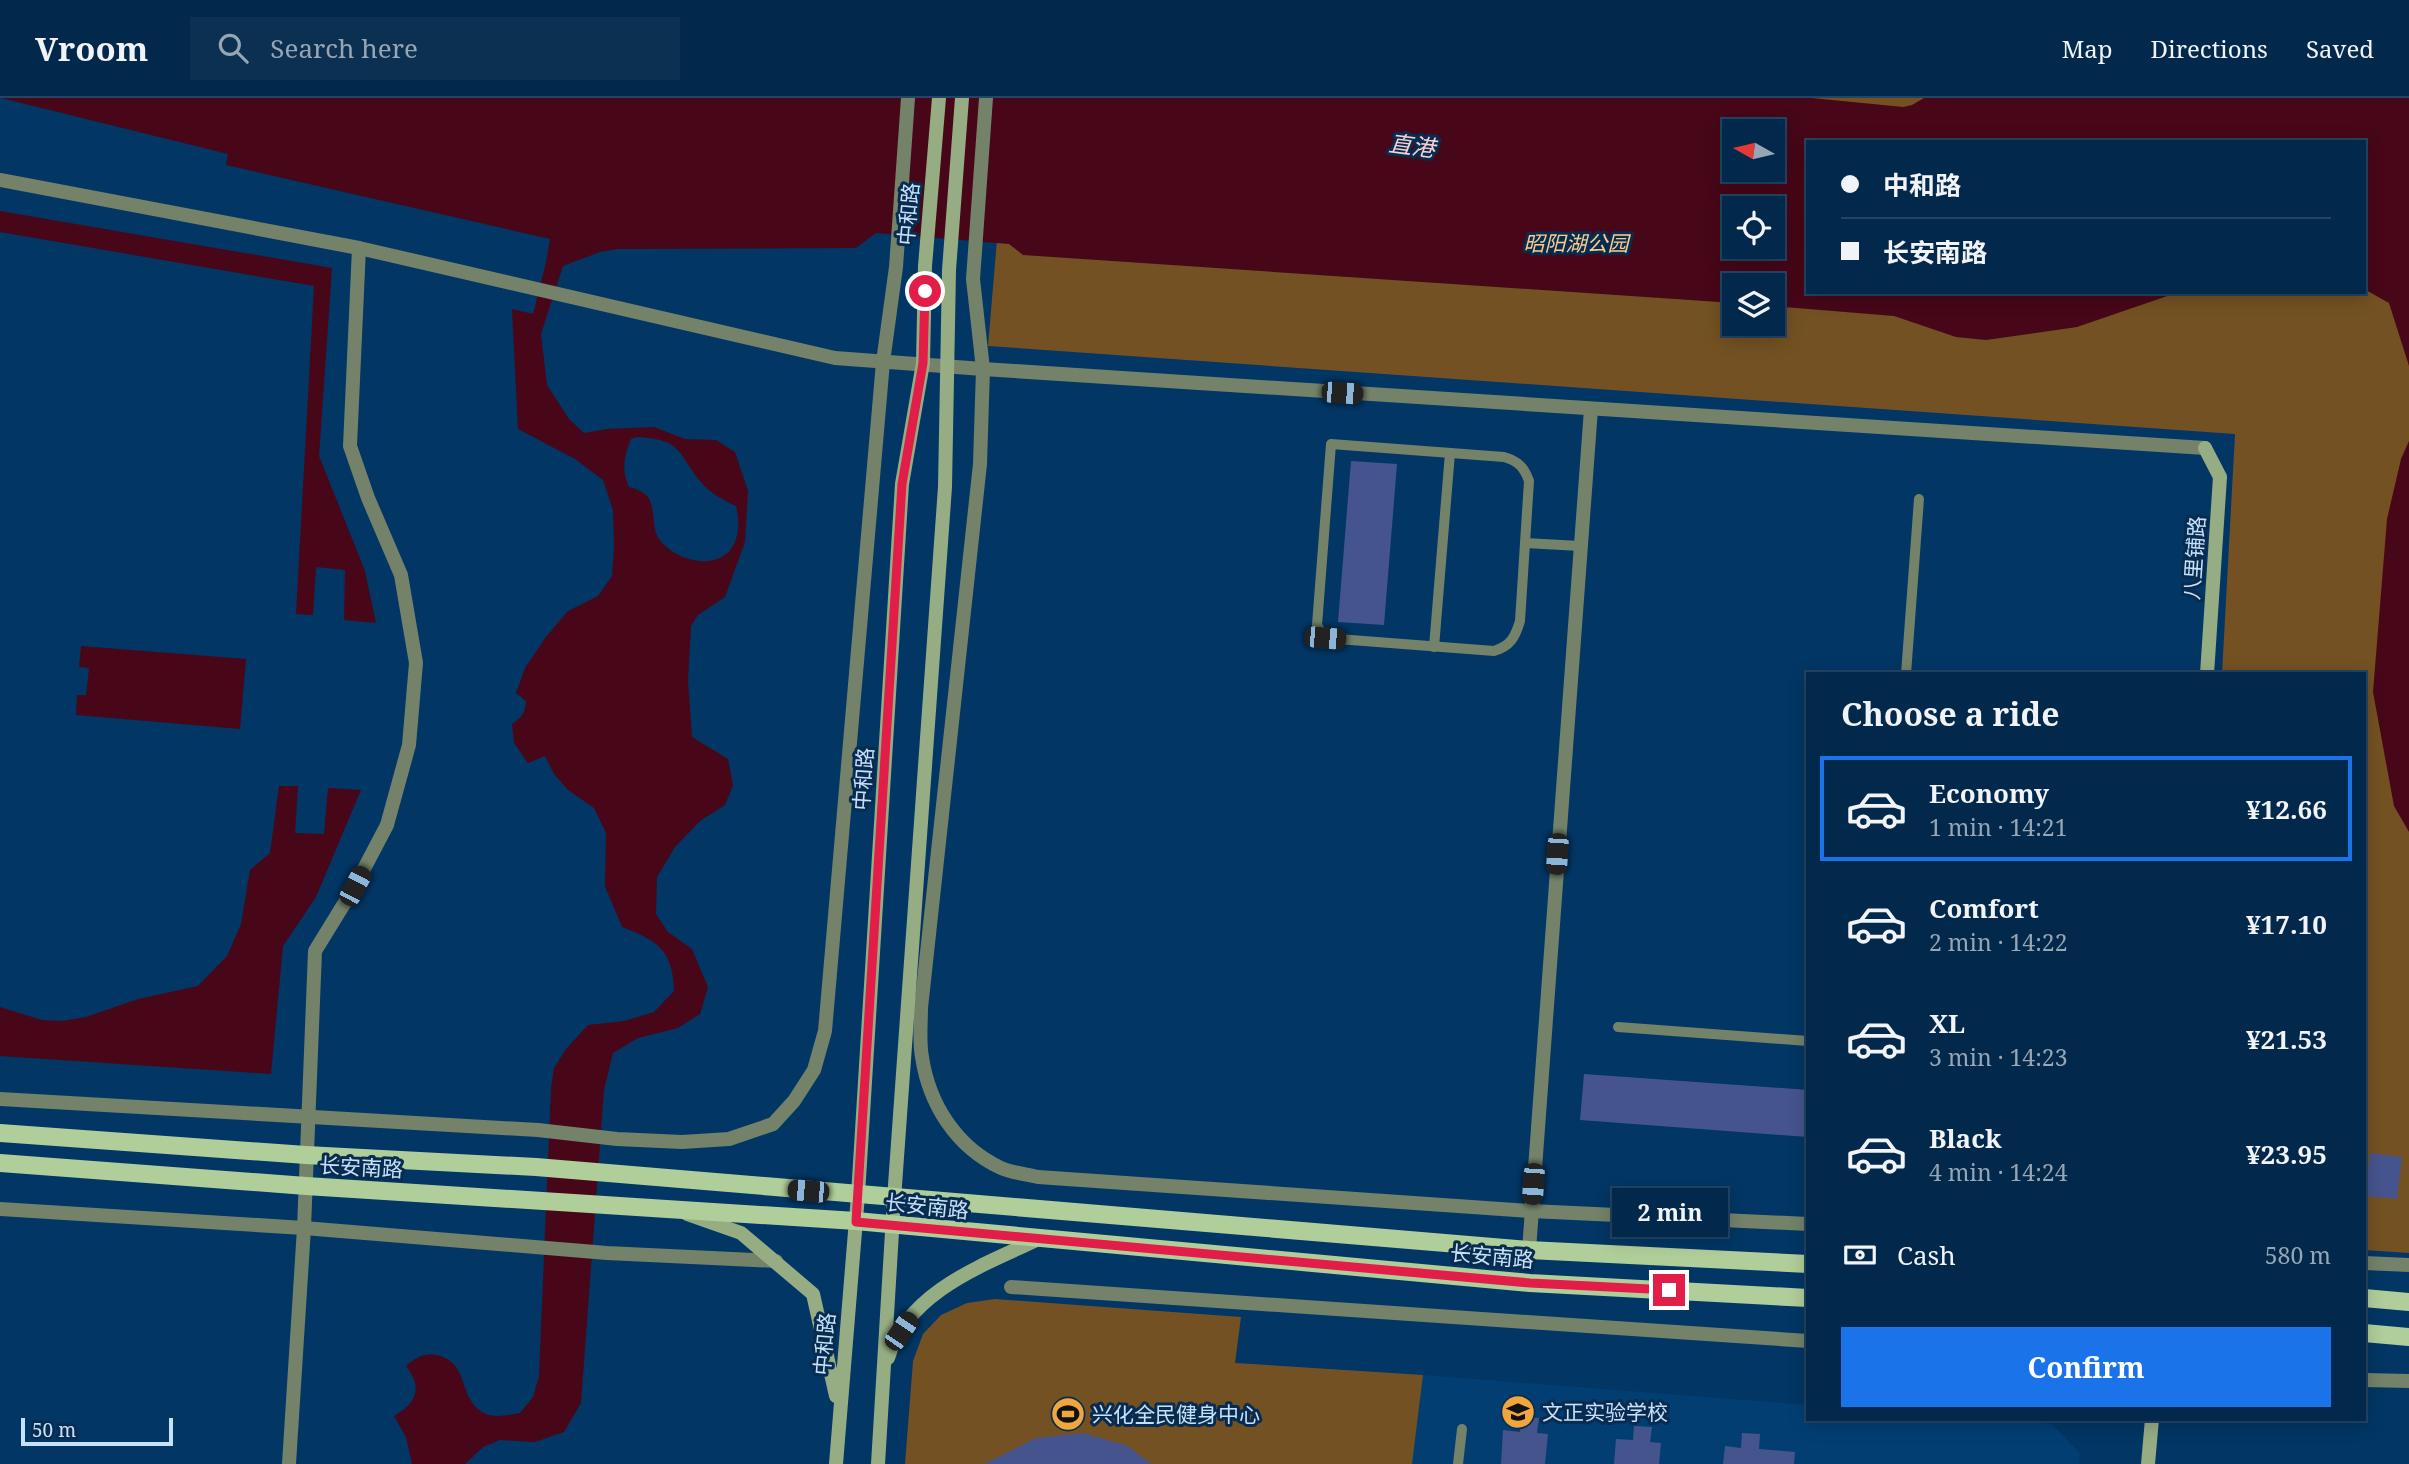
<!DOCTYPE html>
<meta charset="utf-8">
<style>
:root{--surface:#02284b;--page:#0c3052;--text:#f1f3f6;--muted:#96a6b5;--line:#234463;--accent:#1a73e8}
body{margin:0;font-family:"Noto Serif","Noto Sans SC",serif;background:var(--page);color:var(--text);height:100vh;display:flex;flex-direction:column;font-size:26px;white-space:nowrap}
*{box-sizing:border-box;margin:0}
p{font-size:23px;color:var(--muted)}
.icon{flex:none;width:38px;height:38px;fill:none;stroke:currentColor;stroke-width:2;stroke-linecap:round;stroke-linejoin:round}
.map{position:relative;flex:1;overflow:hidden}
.drawer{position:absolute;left:1806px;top:574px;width:560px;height:749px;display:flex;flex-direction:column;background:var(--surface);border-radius:0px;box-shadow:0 4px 18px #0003,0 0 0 2px var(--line)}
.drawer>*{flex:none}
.banner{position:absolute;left:1806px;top:42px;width:560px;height:154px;border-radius:0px;box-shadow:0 4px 18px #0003,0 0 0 2px var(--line);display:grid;align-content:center;height:154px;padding:0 35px;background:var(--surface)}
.needle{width:46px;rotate:278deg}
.tools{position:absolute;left:1722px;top:21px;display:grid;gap:14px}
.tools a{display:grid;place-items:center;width:63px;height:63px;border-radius:0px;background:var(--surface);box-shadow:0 4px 18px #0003,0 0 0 2px var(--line);font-size:35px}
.scale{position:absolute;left:21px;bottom:18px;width:152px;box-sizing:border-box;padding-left:7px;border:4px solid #c7e0fc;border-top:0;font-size:19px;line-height:24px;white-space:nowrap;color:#c7e0fc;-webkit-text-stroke:5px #072c4f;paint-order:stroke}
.end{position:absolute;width:32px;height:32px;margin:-16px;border:9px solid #e11d48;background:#fff;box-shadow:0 0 0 4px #fff}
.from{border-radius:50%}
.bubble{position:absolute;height:49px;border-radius:0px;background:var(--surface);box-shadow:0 4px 18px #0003,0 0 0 2px var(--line);font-size:23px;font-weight:700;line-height:49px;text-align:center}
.car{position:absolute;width:21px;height:42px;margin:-21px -10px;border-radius:9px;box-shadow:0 0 5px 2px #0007;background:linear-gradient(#222 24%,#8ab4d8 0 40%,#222 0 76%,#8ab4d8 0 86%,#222 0)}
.banner b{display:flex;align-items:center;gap:24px;height:66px;font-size:26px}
.banner b+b{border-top:2px solid var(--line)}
.banner i{width:18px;height:18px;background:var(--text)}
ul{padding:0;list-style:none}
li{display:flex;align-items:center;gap:21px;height:105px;margin:0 14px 10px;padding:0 21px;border:4px solid transparent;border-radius:0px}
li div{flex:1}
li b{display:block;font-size:26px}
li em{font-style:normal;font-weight:700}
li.on{border-color:var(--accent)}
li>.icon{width:63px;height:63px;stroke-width:1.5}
h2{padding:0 35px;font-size:32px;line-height:84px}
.pay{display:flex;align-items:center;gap:18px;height:77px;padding:0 35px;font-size:26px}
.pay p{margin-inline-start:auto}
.primary-button{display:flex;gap:14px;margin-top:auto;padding:14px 35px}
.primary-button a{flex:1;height:80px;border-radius:0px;background:var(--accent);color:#fff;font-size:28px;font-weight:700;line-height:80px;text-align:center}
header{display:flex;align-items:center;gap:42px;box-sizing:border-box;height:98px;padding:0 35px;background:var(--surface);border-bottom:2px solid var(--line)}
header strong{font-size:33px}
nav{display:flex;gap:38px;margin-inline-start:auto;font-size:24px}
.search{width:490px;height:63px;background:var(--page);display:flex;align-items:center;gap:18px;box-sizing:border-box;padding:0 24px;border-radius:0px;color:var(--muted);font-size:26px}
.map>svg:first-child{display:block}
.built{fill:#033e73}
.green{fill:#735122;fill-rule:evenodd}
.water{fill:#470718;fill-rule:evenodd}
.building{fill:#46548e}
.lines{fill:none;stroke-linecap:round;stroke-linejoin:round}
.lane{stroke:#738268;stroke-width:10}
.street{stroke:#738268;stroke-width:14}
.secondary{stroke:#96ad84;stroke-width:14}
.primary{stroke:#b0ce99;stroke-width:18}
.route{stroke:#e11d48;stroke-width:9}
.labels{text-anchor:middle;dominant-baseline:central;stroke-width:6;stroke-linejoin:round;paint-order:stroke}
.street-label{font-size:21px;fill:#c7e0fc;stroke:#072c4f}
.park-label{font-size:21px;font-style:italic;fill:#fecb8c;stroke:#072c4f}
.poi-label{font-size:21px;fill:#c7e0fc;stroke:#072c4f;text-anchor:start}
.water-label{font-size:23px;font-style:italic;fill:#fbcfd3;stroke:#072c4f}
</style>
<header>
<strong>Vroom</strong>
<div class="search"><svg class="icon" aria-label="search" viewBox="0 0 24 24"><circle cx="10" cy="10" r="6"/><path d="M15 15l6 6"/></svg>Search here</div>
<nav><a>Map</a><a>Directions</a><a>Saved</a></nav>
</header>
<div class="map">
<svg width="2409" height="1366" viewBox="0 0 2409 1366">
<rect width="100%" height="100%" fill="#023664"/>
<!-- built -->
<path class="built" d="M1235,1265L1423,1277L1808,1307V1321H1994L2052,1326L2080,1355L2079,1366H1222Z"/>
<!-- green -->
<g class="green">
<path d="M1009,0H2409V1155L2364,1152V576H2222L2235,336L988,248ZM1734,33H1773V72H1734ZM1808,44H2364V194H1808ZM1734,110H1773V149H1734ZM1734,187H1773V226H1734Z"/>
<path d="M995,1201L1241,1219L1235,1265L1423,1277L1412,1366H905L913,1263L923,1236L941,1217L967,1205Z"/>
</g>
<!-- water -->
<g class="water">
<path d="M1,0H1812L1903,9L1912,7L1924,0H2409V268L2389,205L2364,191V44H1808V194H2179L2077,229L1986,242L1956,239L1894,218L1773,208V187H1734V205L1023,157L1009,146L876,135L856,150L618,151L600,154L563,168L541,236L547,287L569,321L584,335L607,331L654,329L685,341L716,342L735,354L748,393L745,444L725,499L698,517L691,528L688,583L692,639L728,661L733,687L725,707L700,723L675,749L657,779L656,816L668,834L692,851L708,889L700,916L678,930L638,940L613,955L604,992L581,1305L564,1334L535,1344L500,1342L483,1349L465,1366H412L406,1339L394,1318C417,1304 423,1291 406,1268C415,1260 424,1255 436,1257C470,1264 457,1297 482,1314C493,1321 508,1317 520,1315L533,1299L539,1278L551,990L554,970L566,951L588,927L624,923L654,914L674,893C673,852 658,843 622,829L605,788L606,735L594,710L568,692L554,676L545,658L528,665L514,645L512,626C521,620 526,614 526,603L516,595L525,570L545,540L568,513L598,498L612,478L614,448L613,412L603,382L575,361L518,331L512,211L533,216L546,164L550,141L226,67L228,56ZM1734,33H1773V72H1734ZM1734,110H1773V149H1734ZM637,339C683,342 676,353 700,383C710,395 722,402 736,408C739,422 740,433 734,446C720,475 674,463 659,441C651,430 656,410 648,399C643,393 636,391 629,389C621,373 624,357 631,341Z"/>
<path d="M0,113L332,170L319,358L365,473L376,525L344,522L345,472L316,469L313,517L296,516L314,188L0,134Z"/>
<path d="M2409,343V734L2394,708L2373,594L2387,421L2401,361Z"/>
<path d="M81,548L246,561L240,631L76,617L77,597H86L89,570L79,569Z"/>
<path d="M279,688H298L295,735L324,736L328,690L361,692L316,799L283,848L271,976L0,958V909L42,922L62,923L86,919L138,901L198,888L227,858L241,826L250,772L270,755Z"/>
</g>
<!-- building -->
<g class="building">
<path d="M1351,363L1397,366L1384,527L1338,524Z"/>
<path d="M1584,976L1808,992V1039L1580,1022Z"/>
<path d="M2370,1055L2402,1059L2397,1101L2366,1098Z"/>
<path d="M1521,1319L1539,1320L1537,1335L1548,1336L1545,1366H1501L1503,1332L1520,1334Z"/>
<path d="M1634,1328L1652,1329L1650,1344L1661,1345L1659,1366H1614L1616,1341L1633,1342Z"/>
<path d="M1083,1335L1128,1348L1151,1366H984L1036,1340Z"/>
<path d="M1742,1335L1760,1336L1759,1351L1795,1354L1794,1366H1723L1725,1348L1741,1350Z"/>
</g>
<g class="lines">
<!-- lane -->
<g class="lane">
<path d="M1331,346L1504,359C1518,363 1524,369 1529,383L1520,523C1515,540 1510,548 1494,553L1325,540L1317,527Z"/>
<path d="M1525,445L1580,448"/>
<path d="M1434,549L1450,355"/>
<path d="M1906,576L1919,401"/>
<path d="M1618,929L1808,943"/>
<path d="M1458,1366L1462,1331"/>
</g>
<!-- street -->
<g class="street">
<path d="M986,0L973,181L983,271L980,366L921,910C921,926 919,943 922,959C929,1006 956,1049 1001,1070C1012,1075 1026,1076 1038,1079L1531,1113L1808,1126"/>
<path d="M0,82L359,150L835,260L983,271L2205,350"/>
<path d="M0,1001L538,1032L617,1041L682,1044L729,1041L773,1026L794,1003L814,972L825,933L883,264L896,169L908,0"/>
<path d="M0,1111L304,1130L607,1155L776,1163"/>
<path d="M1529,1152L1591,311"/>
<path d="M2364,1165L2409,1167"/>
<path d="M1011,1189L1808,1243"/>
<path d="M2364,1282L2409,1283"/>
<path d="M289,1366L304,1130L315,853L355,788L387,727L409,647L416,565L401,477L368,400L350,348L359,150"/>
</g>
<!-- secondary -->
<g class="secondary">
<path d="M2205,350L2220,379L2207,576"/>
<path d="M687,1116L741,1135L813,1196L836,1298"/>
<path d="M888,1260C907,1194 983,1167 1039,1141"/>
<path d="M836,1366L858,1097L902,386L923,265L925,168L939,0"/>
<path d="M878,1366L894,1101L945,389L949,172L962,0"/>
<path d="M2148,1366L2152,1321"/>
</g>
<!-- primary -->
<g class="primary">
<path d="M0,1035L306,1057L536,1069L1529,1152L1808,1166"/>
<path d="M0,1065L306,1088L856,1123L1530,1185L1808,1200"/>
<path d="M2364,1200L2409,1204"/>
<path d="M2364,1235L2409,1239"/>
</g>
</g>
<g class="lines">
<!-- route -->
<path class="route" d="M925,193L923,265L902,386L856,1124L1530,1185L1669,1192"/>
</g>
<!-- icons -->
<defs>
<g id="school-disc" transform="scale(1.75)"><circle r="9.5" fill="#f0a63e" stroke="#072c4f"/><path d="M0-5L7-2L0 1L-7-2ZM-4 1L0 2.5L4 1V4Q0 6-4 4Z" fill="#111"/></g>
<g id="stadium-disc" transform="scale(1.75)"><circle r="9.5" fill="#f0a63e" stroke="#072c4f"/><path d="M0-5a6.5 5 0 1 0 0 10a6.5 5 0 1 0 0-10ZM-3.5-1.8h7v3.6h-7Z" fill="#111"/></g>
</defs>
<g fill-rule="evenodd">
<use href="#school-disc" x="1518" y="1314"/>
<use href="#stadium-disc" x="1068" y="1316"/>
</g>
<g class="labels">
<!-- street labels -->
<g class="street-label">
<text transform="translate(908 116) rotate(-85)">中和路</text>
<text transform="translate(2194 460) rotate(-86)">八里铺路</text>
<text transform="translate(863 681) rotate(-86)">中和路</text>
<text transform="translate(361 1069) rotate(3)">长安南路</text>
<text transform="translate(927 1108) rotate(6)">长安南路</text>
<text transform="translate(1492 1158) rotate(5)">长安南路</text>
<text transform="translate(824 1246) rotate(-85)">中和路</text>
</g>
<!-- park labels -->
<g class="park-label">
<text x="1576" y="145">昭阳湖公园</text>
</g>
<!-- poi labels -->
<g class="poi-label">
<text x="1542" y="1314">文正实验学校</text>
<text x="1092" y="1316">兴化全民健身中心</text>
</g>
<!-- water labels -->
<g class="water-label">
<text transform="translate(1412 47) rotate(7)">直港</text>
</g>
</g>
</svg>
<div class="tools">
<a><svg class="needle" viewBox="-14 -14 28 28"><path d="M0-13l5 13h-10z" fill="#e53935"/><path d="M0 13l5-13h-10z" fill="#96a6b5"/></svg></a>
<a><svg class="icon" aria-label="locate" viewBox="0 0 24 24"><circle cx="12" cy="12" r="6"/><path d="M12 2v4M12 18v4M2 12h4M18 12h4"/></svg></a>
<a><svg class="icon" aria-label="layers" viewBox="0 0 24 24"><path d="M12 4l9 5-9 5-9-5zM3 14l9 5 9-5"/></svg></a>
</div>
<div class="scale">50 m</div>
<i class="end from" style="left:925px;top:193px"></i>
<i class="end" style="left:1669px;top:1192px"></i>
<div class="bubble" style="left:1612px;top:1090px;width:116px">2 min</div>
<i class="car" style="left:1342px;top:295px;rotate:94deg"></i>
<i class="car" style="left:1325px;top:540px;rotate:95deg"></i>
<i class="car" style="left:1557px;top:756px;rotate:184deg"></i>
<i class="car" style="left:355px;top:788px;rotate:28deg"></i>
<i class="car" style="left:1533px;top:1086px;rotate:184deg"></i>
<i class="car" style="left:808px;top:1093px;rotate:275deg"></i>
<i class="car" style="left:901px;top:1233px;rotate:34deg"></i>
<div class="banner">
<b><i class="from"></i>中和路</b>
<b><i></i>长安南路</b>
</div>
<section class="drawer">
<h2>Choose a ride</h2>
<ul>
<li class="on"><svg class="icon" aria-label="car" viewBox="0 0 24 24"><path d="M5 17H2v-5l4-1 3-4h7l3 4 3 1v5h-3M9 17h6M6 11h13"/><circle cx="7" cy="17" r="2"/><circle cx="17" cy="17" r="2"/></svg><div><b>Economy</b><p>1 min · 14:21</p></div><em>¥12.66</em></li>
<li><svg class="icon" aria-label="car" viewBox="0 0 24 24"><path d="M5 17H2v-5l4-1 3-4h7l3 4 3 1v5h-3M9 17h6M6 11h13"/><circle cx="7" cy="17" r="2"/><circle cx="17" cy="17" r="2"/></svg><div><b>Comfort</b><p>2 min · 14:22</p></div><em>¥17.10</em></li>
<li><svg class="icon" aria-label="car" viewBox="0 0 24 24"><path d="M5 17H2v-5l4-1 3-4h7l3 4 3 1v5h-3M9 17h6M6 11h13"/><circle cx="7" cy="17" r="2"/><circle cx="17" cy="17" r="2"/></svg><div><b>XL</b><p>3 min · 14:23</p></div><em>¥21.53</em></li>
<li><svg class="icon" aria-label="car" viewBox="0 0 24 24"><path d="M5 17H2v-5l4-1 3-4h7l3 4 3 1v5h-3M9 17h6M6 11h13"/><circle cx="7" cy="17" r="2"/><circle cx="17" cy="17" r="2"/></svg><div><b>Black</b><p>4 min · 14:24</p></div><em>¥23.95</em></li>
</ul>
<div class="pay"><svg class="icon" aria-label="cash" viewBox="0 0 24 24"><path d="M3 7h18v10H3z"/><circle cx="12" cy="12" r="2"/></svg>Cash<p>580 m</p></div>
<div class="primary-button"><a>Confirm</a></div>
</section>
</div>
